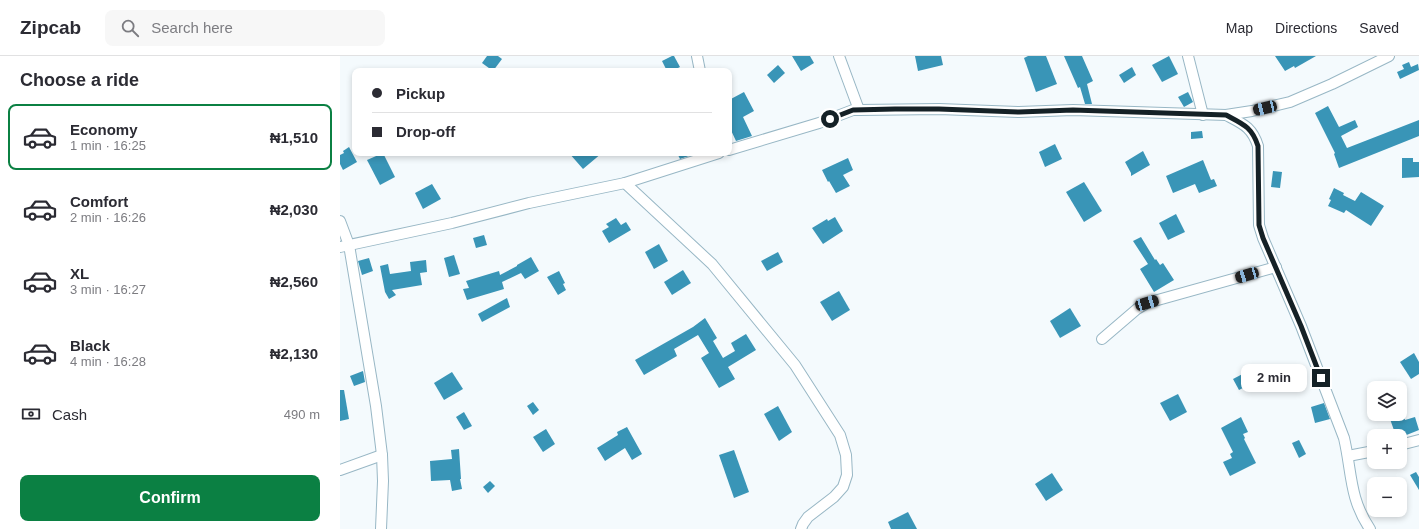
<!DOCTYPE html>
<meta charset="utf-8">
<style>
:root{--surface:#fff;--page:#f7f7f7;--text:#2b2b33;--muted:#7c7c81;--line:#e1e1e2;--accent:#0b8043}
body{margin:0;font-family:Arial,sans-serif;background:var(--page);color:var(--text);height:100vh;display:flex;flex-direction:column;font-size:15px;white-space:nowrap}
*{box-sizing:border-box;margin:0}
p{font-size:13px;color:var(--muted)}
.icon{flex:none;width:22px;height:22px;fill:none;stroke:currentColor;stroke-width:2;stroke-linecap:round;stroke-linejoin:round}
.map{position:relative;flex:1;overflow:hidden}
.details{display:flex;flex-direction:column;background:var(--surface);width:340px}
.details>*{flex:none}
.guide{position:absolute;left:12px;top:12px;width:380px;height:88px;border-radius:8px;box-shadow:0 2px 6px #0003;display:grid;align-content:center;height:88px;padding:0 20px;background:var(--surface)}
.tools{position:absolute;left:1027px;top:325px;display:grid;gap:8px}
.tools a{display:grid;place-items:center;width:40px;height:40px;border-radius:8px;background:var(--surface);box-shadow:0 2px 6px #0003;font-size:20px}
.end{position:absolute;width:18px;height:18px;margin:-9px;border:5px solid #152126;background:#fff;box-shadow:0 0 0 2px #fff}
.from{border-radius:50%}
.bubble{position:absolute;height:28px;border-radius:8px;background:var(--surface);box-shadow:0 2px 6px #0003;font-size:13px;font-weight:800;line-height:28px;text-align:center}
.car{position:absolute;width:12px;height:24px;margin:-12px -6px;border-radius:5px;box-shadow:0 0 3px 1px #0007;background:linear-gradient(#222 24%,#8ab4d8 0 40%,#222 0 76%,#8ab4d8 0 86%,#222 0)}
.guide b{display:flex;align-items:center;gap:14px;height:38px;font-size:15px}
.guide b+b{border-top:1px solid var(--line)}
.guide i{width:10px;height:10px;background:var(--text)}
ul{padding:0;list-style:none}
li{display:flex;align-items:center;gap:12px;height:66px;margin:0 8px 6px;padding:0 12px;border:2px solid transparent;border-radius:8px}
li div{flex:1}
li b{display:block;font-size:15px}
li em{font-style:normal;font-weight:800}
li.current{border-color:var(--accent)}
li>.icon{width:36px;height:36px;stroke-width:1.5}
h2{padding:0 20px;font-size:18px;line-height:48px}
.pay{display:flex;align-items:center;gap:10px;height:44px;padding:0 20px;font-size:15px}
.pay p{margin-inline-start:auto}
.button{display:flex;gap:8px;margin-top:auto;padding:8px 20px}
.button a{flex:1;height:46px;border-radius:8px;background:var(--accent);color:#fff;font-size:16px;font-weight:800;line-height:46px;text-align:center}
header{display:flex;align-items:center;gap:24px;box-sizing:border-box;height:56px;padding:0 20px;background:var(--surface);border-bottom:1px solid var(--line)}
header strong{font-size:19px}
nav{display:flex;gap:22px;margin-inline-start:auto;font-size:14px}
.search{width:280px;height:36px;background:var(--page);display:flex;align-items:center;gap:10px;box-sizing:border-box;padding:0 14px;border-radius:8px;color:var(--muted);font-size:15px}
main{display:flex;flex:1;min-height:0}
.map>svg:first-child{display:block}
.building{fill:#3995b7}
.lines{fill:none;stroke-linecap:round;stroke-linejoin:round}
.minor-casing{stroke:#98b7c5;stroke-width:12}
.minor{stroke:#fff;stroke-width:10}
.route{stroke:#152126;stroke-width:5}
</style>
<header>
<strong>Zipcab</strong>
<div class="search"><svg class="icon" aria-label="search" viewBox="0 0 24 24"><circle cx="10" cy="10" r="6"/><path d="M15 15l6 6"/></svg>Search here</div>
<nav><a>Map</a><a>Directions</a><a>Saved</a></nav>
</header>
<main>
<section class="details">
<h2>Choose a ride</h2>
<ul>
<li class="current"><svg class="icon" aria-label="car" viewBox="0 0 24 24"><path d="M5 17H2v-5l4-1 3-4h7l3 4 3 1v5h-3M9 17h6M6 11h13"/><circle cx="7" cy="17" r="2"/><circle cx="17" cy="17" r="2"/></svg><div><b>Economy</b><p>1 min · 16:25</p></div><em>₦1,510</em></li>
<li><svg class="icon" aria-label="car" viewBox="0 0 24 24"><path d="M5 17H2v-5l4-1 3-4h7l3 4 3 1v5h-3M9 17h6M6 11h13"/><circle cx="7" cy="17" r="2"/><circle cx="17" cy="17" r="2"/></svg><div><b>Comfort</b><p>2 min · 16:26</p></div><em>₦2,030</em></li>
<li><svg class="icon" aria-label="car" viewBox="0 0 24 24"><path d="M5 17H2v-5l4-1 3-4h7l3 4 3 1v5h-3M9 17h6M6 11h13"/><circle cx="7" cy="17" r="2"/><circle cx="17" cy="17" r="2"/></svg><div><b>XL</b><p>3 min · 16:27</p></div><em>₦2,560</em></li>
<li><svg class="icon" aria-label="car" viewBox="0 0 24 24"><path d="M5 17H2v-5l4-1 3-4h7l3 4 3 1v5h-3M9 17h6M6 11h13"/><circle cx="7" cy="17" r="2"/><circle cx="17" cy="17" r="2"/></svg><div><b>Black</b><p>4 min · 16:28</p></div><em>₦2,130</em></li>
</ul>
<div class="pay"><svg class="icon" aria-label="cash" viewBox="0 0 24 24"><path d="M3 7h18v10H3z"/><circle cx="12" cy="12" r="2"/></svg>Cash<p>490 m</p></div>
<div class="button"><a>Confirm</a></div>
</section>
<div class="map">
<svg width="1079" height="473" viewBox="0 0 1079 473">
<rect width="100%" height="100%" fill="#f4fafd"/>
<!-- building -->
<g class="building">
<path d="M147,0H158L162,3L153,15L142,7Z"/>
<path d="M332,0H334L340,11L332,15H327L322,5Z"/>
<path d="M452,0H470L474,7L461,15Z"/>
<path d="M575,0H601L603,9L578,15Z"/>
<path d="M688,0H706L717,28L696,36L684,2Z"/>
<path d="M724,0H742L753,25L747,28L752,48H745L740,31L738,32Z"/>
<path d="M829,0L838,18L822,26L812,9Z"/>
<path d="M935,0H976L955,12L954,10L945,15Z"/>
<path d="M1069,6L1071,11L1078,8L1079,14L1060,23L1057,16L1064,13L1062,9Z"/>
<path d="M438,9L445,17L434,27L427,19Z"/>
<path d="M792,11L796,19L784,27L779,19Z"/>
<path d="M404,36L414,55L403,61L412,80L396,85L389,70V44Z"/>
<path d="M848,36L853,46L844,51L838,41Z"/>
<path d="M988,50L999,71L1015,64L1018,71L1001,80L1007,92L1079,64V80L999,112L994,98L995,97L975,57Z"/>
<path d="M862,75L863,82L851,83V76Z"/>
<path d="M715,88L722,103L705,111L699,96Z"/>
<path d="M9,91L17,106L3,114L0,108V99L4,97L3,95Z"/>
<path d="M803,95L810,109L791,120V117L785,106Z"/>
<path d="M43,97L55,121L40,129L27,104Z"/>
<path d="M229,97H262L243,113Z"/>
<path d="M337,97H358L340,103Z"/>
<path d="M508,102L513,114L503,119L510,130L496,137L489,125L488,126L482,114Z"/>
<path d="M1062,102H1073V106H1079V121L1062,122Z"/>
<path d="M863,104L871,124L874,123L877,130L859,137L855,128L833,137L826,120Z"/>
<path d="M933,115L942,116L940,132L931,131Z"/>
<path d="M744,126L762,155L744,166L726,136Z"/>
<path d="M92,128L101,143L83,153L75,137Z"/>
<path d="M994,132L1004,137L1003,139L1015,145L1021,136L1044,150L1031,170L1006,154L1004,157L988,150L991,144L989,143Z"/>
<path d="M836,158L845,176L828,184L819,167Z"/>
<path d="M495,161L503,175L483,188L472,172L487,163L488,165Z"/>
<path d="M276,162L281,169L286,166L291,174L269,187L262,175L269,171L266,168Z"/>
<path d="M144,179L147,189L136,192L133,182Z"/>
<path d="M801,181L815,204L816,203L820,209L823,207L834,224L814,236L800,213L808,208L793,185Z"/>
<path d="M319,188L328,205L314,213L305,196Z"/>
<path d="M438,196L443,206L427,215L421,205Z"/>
<path d="M114,199L120,218L109,221L104,202Z"/>
<path d="M191,201L199,215L185,223L181,217L162,226L164,233L127,244L123,233L129,232L126,225L159,215L160,219L177,210V209Z"/>
<path d="M29,202L33,215L22,219L18,205Z"/>
<path d="M86,204L87,216L80,217L82,229L52,234L56,239L49,243L45,236L40,210L48,208L50,218L71,215L70,206Z"/>
<path d="M343,214L351,227L332,239L324,226Z"/>
<path d="M219,215L225,227L223,228L226,234L218,239L207,221Z"/>
<path d="M499,235L510,254L492,265L480,246Z"/>
<path d="M167,242L170,251L142,266L138,258Z"/>
<path d="M730,252L741,270L720,282L710,265Z"/>
<path d="M365,262L377,282L373,285L383,302L395,295L391,287L406,278L416,294L388,311L395,323L379,332L361,302L369,297L358,279L334,293L337,300L304,319L295,304L353,271Z"/>
<path d="M1074,297L1079,306V318L1071,323L1060,306Z"/>
<path d="M914,312L920,323L899,334L893,323Z"/>
<path d="M23,315L25,326L14,330L10,320Z"/>
<path d="M112,316L123,333L104,344L94,327Z"/>
<path d="M0,334H4L9,363L0,365Z"/>
<path d="M838,338L847,356L830,365L820,347Z"/>
<path d="M193,346L199,354L193,359L187,350Z"/>
<path d="M984,347L990,363L975,367L971,351Z"/>
<path d="M438,350L452,376L439,385L424,358Z"/>
<path d="M124,356L132,370L124,374L116,361Z"/>
<path d="M1064,359L1065,364L1075,361L1079,374L1064,380H1056L1050,363Z"/>
<path d="M901,361L908,376L903,378L905,382L904,383L916,407L890,420L883,406L892,402L890,398L893,396L881,372Z"/>
<path d="M287,371L302,398L292,404L285,392L265,405L257,392L278,379L277,376Z"/>
<path d="M206,373L215,388L203,396L193,381Z"/>
<path d="M959,384L966,398L959,402L952,387Z"/>
<path d="M119,393L121,423H120L122,433L112,435L110,424L91,425L90,405L112,403L111,394Z"/>
<path d="M394,394L409,436L394,442L379,399Z"/>
<path d="M1076,416L1079,421V434L1070,419Z"/>
<path d="M712,417L723,434L706,445L695,428Z"/>
<path d="M150,425L155,430L148,437L143,431Z"/>
<path d="M568,456L577,473H551L548,466Z"/>
</g>
<g class="lines">
<!-- minor casing -->
<g class="minor-casing">
<g id="minor">
<path d="M357,0L360,15"/>
<path d="M499,0L519,54"/>
<path d="M848,0L863,59"/>
<path d="M886,59C903,68 912,71 918,90L919,169L923,182L961,270L1004,382C1012,416 1009,442 1030,473"/>
<path d="M389,94L479,67L513,54H519L599,53L679,56L733,54L886,59L912,55L950,46L992,28L1049,0"/>
<path d="M285,127L372,208L455,309L500,379L506,399L507,419L503,431L494,441L468,461L463,468L461,473"/>
<path d="M0,165L9,189L36,350L42,399L43,425L41,473"/>
<path d="M0,191L112,167L189,147L285,127L379,97"/>
<path d="M762,283L797,253L807,247L936,211"/>
<path d="M1060,389L1079,384"/>
<path d="M1008,400L1034,395"/>
<path d="M0,414L42,399"/>
</g>
</g>
<!-- minor -->
<use href="#minor" class="minor"/>
</g>
<g class="lines">
<!-- route -->
<path class="route" d="M490,63L513,54L555,53H599L679,56L733,54L886,59C903,68 912,71 918,90L919,169L923,182L961,270L981,322"/>
</g>
</svg>
<div class="tools">
<a><svg class="icon" aria-label="layers" viewBox="0 0 24 24"><path d="M12 4l9 5-9 5-9-5zM3 14l9 5 9-5"/></svg></a>
<a>+</a>
<a>−</a>
</div>
<i class="end from" style="left:490px;top:63px"></i>
<i class="end" style="left:981px;top:322px"></i>
<div class="bubble" style="left:901px;top:308px;width:66px">2 min</div>
<i class="car" style="left:925px;top:52px;rotate:257deg"></i>
<i class="car" style="left:907px;top:219px;rotate:254deg"></i>
<i class="car" style="left:807px;top:247px;rotate:74deg"></i>
<div class="guide">
<b><i class="from"></i>Pickup</b>
<b><i></i>Drop-off</b>
</div>
</div>
</main>
